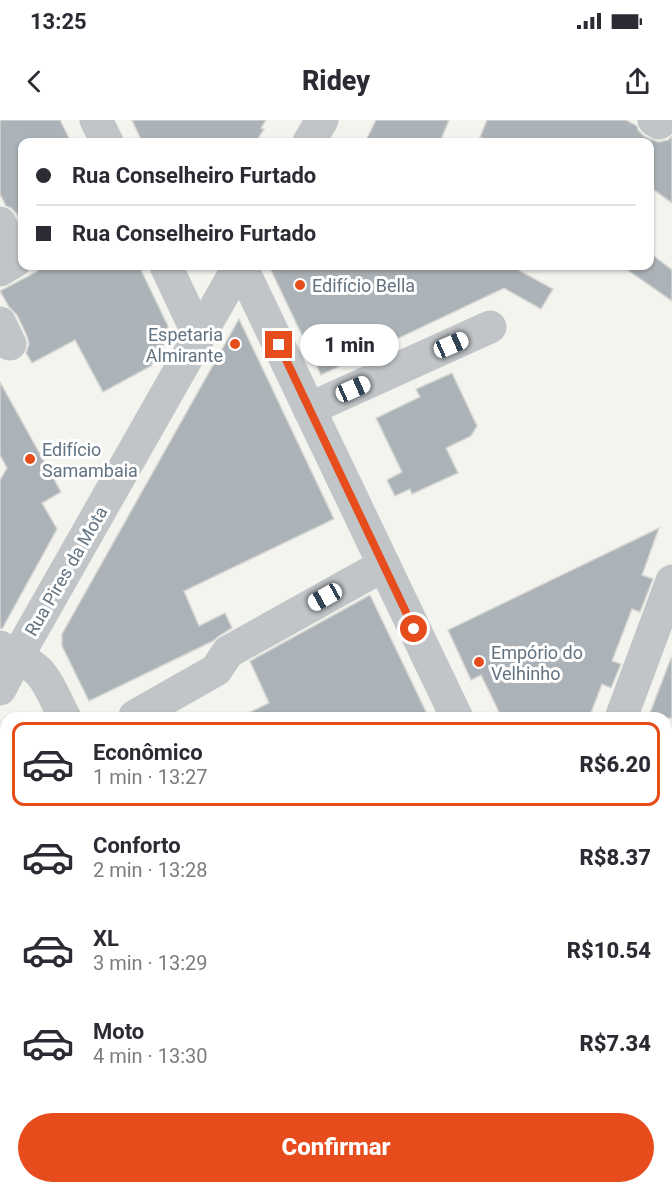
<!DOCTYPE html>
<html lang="pt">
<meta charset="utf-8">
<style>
:root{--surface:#fff;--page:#f2f2f3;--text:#2b2b33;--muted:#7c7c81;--line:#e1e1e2;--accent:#e74c1c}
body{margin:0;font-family:Roboto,sans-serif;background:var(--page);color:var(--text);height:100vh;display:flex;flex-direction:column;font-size:22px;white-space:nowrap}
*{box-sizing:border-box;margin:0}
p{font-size:20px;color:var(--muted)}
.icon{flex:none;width:33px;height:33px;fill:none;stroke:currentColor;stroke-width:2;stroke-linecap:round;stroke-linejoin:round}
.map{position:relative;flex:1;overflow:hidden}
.panel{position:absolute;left:0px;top:592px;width:672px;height:482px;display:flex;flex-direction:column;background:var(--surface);border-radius:18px 18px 0 0;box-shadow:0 2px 4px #0004}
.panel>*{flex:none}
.hud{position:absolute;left:18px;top:18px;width:636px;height:132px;border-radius:12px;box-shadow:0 2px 4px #0004;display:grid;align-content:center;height:132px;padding:0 18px;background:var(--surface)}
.end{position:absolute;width:27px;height:27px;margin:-14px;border:8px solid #e74c1c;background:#fff;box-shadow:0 0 0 3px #fff}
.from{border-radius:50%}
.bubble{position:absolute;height:42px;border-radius:21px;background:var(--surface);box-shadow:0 2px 4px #0004;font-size:20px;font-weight:800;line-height:42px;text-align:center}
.car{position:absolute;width:18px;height:36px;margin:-18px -9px;border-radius:8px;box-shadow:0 0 4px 2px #0007;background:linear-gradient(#fff 24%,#345 0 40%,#fff 0 76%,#345 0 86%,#fff 0)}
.hud b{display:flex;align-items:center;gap:21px;height:57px;font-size:22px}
.hud b+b{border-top:2px solid var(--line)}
.hud i{width:15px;height:15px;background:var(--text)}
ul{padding:10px 0 0;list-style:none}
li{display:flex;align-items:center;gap:18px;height:84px;margin:0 12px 9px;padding:0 6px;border:3px solid transparent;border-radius:12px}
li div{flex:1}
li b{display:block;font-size:22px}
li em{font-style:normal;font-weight:800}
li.on{border-color:var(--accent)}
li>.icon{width:54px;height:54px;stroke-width:1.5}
.action{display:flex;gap:12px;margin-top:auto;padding:12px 18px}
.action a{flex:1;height:69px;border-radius:36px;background:var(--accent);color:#fff;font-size:24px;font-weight:800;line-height:69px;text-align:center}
.status{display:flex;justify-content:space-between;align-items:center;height:42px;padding:0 30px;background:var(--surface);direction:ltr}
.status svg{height:16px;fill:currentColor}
header{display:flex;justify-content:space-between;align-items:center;height:78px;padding:0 18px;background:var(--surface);font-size:27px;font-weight:800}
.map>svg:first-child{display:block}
.building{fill:#acb3b8;stroke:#d5d5d2;stroke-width:1.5}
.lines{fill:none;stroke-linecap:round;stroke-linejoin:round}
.minor{stroke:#c1c5c8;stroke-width:33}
.route{stroke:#e74c1c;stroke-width:8}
.poi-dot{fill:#e74c1c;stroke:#fff;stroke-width:2}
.labels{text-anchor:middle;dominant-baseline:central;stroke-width:6;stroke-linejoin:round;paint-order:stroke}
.poi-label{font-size:18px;fill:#627382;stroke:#fff;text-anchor:start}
.street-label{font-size:18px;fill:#627382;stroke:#fff}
</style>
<div class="status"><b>13:25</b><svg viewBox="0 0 49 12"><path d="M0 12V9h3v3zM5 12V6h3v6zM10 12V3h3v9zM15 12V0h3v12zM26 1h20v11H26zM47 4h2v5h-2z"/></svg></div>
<header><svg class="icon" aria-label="back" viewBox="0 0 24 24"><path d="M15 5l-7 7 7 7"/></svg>Ridey<svg class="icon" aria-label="share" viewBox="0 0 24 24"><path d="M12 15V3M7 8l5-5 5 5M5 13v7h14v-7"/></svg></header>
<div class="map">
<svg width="672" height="1073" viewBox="0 0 672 1073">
<rect width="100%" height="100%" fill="#f4f4ef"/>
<!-- building -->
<g class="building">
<path d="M0,0H60L71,22H22V106L17,94L11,88L6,86L0,74Z"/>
<path d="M132,0H266L261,8L264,9L256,22H142Z"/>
<path d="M376,0H449L440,22H365Z"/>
<path d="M487,0H626L637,6L638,10L644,16L650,19L659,22L668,20L672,16V83L650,67V22H492L480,17Z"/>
<path d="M650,133L672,150V181L622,146H650Z"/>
<path d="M35,146H139L168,206L167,219L151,246L103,272L75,220L32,243L26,233L29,224L27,216L17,195L9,187L0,171L38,151Z"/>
<path d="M269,146H511L553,169L541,189L504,168L321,255Z"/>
<path d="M239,199L334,399L184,471L199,506L225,493L232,508L219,516L213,521L89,581L62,526V514Z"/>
<path d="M452,253L477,306L471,316L446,328L458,353L412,374L410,369L395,376L387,360L402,352L376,298L420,277L416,269Z"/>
<path d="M0,262L61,372L42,383L57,409L2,509L0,508V360L7,348L0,335Z"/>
<path d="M659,408L642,455L653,459L640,492L632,489L612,541L621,544L611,568L602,564L589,598H502L481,555L471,560L448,510Z"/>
<path d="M370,475L429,598H238L269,583L250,541Z"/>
<path d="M671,538L672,539V598H648Z"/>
</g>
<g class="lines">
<!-- minor -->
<g class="minor">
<path d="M96,0L107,22"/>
<path d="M654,0L659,3"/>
<path d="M309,22L322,0"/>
<path d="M0,103L17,138L15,141L0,150"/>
<path d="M166,146L199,216"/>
<path d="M241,146L457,598"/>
<path d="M0,203L10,224"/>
<path d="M309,289L490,207"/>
<path d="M0,527C13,535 30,542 40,553C51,565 57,584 65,598"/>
<path d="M0,569L17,537L239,146"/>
<path d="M135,596L216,550L228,532L384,445"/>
<path d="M621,598L672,461"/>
<path d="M666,903L672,901"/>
<path d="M0,948H6"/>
<path d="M666,1036L672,1049"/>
<path d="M297,1068L299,1073"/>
<path d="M630,1073L641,1068"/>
</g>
</g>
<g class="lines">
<!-- route -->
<path class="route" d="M279,225L414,509"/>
</g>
<!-- markers -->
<g class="poi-dot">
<circle cx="300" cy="165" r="6"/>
<circle cx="235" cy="224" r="6"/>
<circle cx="30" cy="339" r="6"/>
<circle cx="479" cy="542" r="6"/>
</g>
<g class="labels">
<!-- poi labels -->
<g class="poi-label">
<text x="312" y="165">Edifício Bella</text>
<text x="223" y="214" text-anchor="end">Espetaria<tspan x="223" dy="21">Almirante</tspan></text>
<text x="42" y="329">Edifício<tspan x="42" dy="21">Samambaia</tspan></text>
<text x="491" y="532">Empório do<tspan x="491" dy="21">Velhinho</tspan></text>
</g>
<!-- street labels -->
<g class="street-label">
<text transform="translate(66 451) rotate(-60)">Rua Pires da Mota</text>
</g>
</g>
</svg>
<i class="end from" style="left:414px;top:509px"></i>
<i class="end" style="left:279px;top:225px"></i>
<div class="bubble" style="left:300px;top:204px;width:99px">1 min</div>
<i class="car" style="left:451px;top:225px;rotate:66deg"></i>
<i class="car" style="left:353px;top:269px;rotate:66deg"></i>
<i class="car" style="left:325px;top:477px;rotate:241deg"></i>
<div class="hud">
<b><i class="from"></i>Rua Conselheiro Furtado</b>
<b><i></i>Rua Conselheiro Furtado</b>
</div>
<section class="panel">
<ul>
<li class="on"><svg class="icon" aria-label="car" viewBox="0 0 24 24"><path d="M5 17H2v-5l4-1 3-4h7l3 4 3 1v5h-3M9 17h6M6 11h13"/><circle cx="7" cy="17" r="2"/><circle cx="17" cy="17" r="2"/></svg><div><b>Econômico</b><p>1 min · 13:27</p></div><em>R$6.20</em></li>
<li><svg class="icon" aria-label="car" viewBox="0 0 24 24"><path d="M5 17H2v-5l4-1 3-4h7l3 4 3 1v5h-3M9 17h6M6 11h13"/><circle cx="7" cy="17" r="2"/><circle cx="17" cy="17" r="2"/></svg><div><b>Conforto</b><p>2 min · 13:28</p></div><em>R$8.37</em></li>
<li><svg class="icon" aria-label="car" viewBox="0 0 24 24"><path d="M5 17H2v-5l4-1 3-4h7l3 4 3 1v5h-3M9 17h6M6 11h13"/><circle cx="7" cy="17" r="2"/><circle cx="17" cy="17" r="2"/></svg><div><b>XL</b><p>3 min · 13:29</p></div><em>R$10.54</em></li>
<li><svg class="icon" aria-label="car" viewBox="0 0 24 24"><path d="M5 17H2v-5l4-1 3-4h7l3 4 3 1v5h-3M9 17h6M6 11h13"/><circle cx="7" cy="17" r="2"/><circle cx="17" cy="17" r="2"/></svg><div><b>Moto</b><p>4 min · 13:30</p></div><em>R$7.34</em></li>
</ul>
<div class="action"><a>Confirmar</a></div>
</section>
</div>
